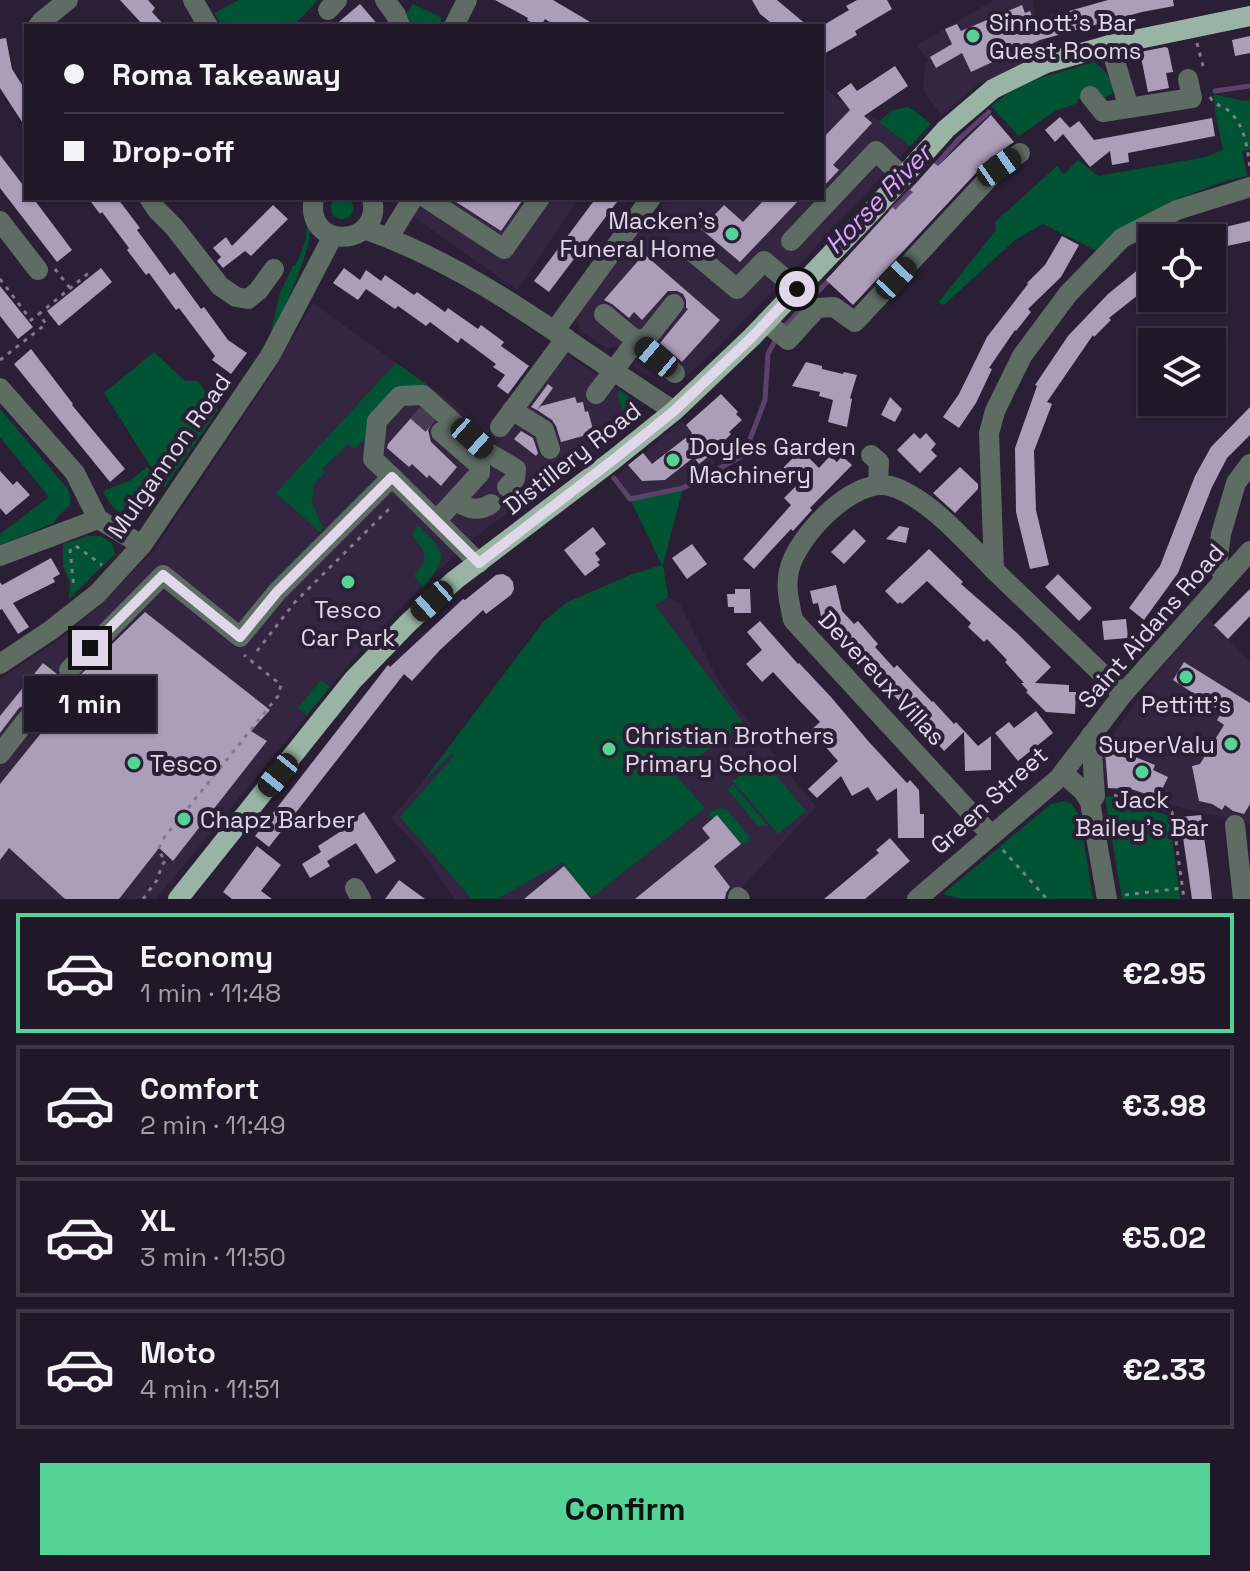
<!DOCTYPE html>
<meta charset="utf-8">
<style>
:root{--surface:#201728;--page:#282030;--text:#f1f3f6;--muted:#a29fa8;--line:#3d3645;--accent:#54d396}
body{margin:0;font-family:"Space Grotesk",sans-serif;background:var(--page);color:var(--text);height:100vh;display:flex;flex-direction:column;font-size:30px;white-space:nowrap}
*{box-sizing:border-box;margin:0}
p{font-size:26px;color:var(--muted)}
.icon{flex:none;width:44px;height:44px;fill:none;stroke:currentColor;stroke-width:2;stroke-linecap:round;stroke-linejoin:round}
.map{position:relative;height:899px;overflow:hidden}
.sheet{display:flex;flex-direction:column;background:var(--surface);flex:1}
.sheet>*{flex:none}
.banner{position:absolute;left:24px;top:24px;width:800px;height:176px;border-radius:0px;box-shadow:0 2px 6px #0004,0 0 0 2px var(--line);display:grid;align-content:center;height:176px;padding:0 40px;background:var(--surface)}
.buttons{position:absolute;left:1138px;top:224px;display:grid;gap:16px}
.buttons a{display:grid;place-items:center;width:88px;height:88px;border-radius:0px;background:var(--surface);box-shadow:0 2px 6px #0004,0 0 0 2px var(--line);font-size:40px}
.end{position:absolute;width:36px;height:36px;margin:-18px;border:10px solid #e0d8e8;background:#111;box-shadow:0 0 0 4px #111}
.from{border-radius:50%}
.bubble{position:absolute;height:56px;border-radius:0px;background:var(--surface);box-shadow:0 2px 6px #0004,0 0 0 2px var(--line);font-size:26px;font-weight:600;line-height:56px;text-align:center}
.car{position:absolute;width:24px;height:48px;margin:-24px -12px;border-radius:10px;box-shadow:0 0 6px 2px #0007;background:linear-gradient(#222 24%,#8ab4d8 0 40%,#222 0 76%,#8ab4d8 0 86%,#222 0)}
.banner b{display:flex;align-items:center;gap:28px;height:76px;font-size:30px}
.banner b+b{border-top:2px solid var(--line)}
.banner i{width:20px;height:20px;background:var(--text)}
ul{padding:14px 0 0;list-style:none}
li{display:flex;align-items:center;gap:24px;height:120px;margin:0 16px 12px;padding:0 24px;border:4px solid var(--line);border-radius:0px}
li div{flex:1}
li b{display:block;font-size:30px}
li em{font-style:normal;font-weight:600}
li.current{border-color:var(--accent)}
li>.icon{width:72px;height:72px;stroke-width:1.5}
.action{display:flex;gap:16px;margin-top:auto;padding:16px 40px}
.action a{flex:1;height:92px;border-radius:0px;background:var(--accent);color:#111;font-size:32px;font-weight:600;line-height:92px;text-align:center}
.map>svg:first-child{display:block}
.built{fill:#342541}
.green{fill:#005433}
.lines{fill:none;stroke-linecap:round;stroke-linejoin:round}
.stream{stroke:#5c426b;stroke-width:5}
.building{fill:#ac9db9}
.minor-tunnel{stroke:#463b50;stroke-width:20;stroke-dasharray:20 10;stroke-linecap:butt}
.path{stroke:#83798c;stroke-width:3;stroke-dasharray:4 6;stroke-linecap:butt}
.minor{stroke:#5f6c64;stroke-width:20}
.major{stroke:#99b4a4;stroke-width:20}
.route{stroke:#e0d8e8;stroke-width:10}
.poi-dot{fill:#54d396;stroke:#2b1f35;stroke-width:3}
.labels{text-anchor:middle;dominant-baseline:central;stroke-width:8;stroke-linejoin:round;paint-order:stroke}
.poi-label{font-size:24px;fill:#e0d8e8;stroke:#2b1f35;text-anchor:start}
.street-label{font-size:24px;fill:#e0d8e8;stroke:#2b1f35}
.water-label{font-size:26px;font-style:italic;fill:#d4a9fa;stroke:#2b1f35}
</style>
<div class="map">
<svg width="1250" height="899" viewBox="0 0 1250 899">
<rect width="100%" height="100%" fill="#2b1f35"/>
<!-- built -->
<g class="built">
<path d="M994,0H1033L1036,20L1047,53L977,85L941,116L923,89L925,65L929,61L917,45Z"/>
<path d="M826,89L847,106L852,104L862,109L896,134L910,146L803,261L711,354L681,381L665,384L659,382L634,367L633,357L621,347L606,348L582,332L577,321L578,313L631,241L669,198H734L738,201L741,198H822V94Z"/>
<path d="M387,198H579L517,290L414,217L415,208L406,201L397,204Z"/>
<path d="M313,303L488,429L552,344L633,400L639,412L638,420L610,444L488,527L436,572L382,627L354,658L156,899H0V679L60,639L96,609L153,552L265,385Z"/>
<path d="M682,421L715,462L683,488L630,499L614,478Z"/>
<path d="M663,565L668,597L680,604L718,680L742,714L816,807L741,888L750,899H455L417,845L391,818L421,784L545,621L566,603L630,575Z"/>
<path d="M1207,617L1250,661V823L1186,809L1107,788L1102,757L1108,742L1156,673Z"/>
</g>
<!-- green -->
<g class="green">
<path d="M239,0H318L293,26H222L214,13Z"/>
<path d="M413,4L442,18L438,26H409L405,16Z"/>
<path d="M1094,62C1104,69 1114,79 1113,93L1104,98L1096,93L1077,100L1078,103L1055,111L1019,136L991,106L1013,89L1040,78Z"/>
<path d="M1214,94L1243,101L1250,100V150L1242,151L1247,176L1225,181L1168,203L1097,251L1043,224L1015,240L944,305L938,303L996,230L995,222L1057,166L1064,174L1078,160L1098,176L1206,157L1223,150L1215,111Z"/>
<path d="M907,107L914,110L931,124L910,146L879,122L891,111Z"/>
<circle cx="342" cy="208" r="11"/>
<path d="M306,213C308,220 310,225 310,232C309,255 281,317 269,339L280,293L293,266L296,265C304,246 309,235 306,213Z"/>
<path d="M154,352L185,381H198L218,410L165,487L162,486L139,520C120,521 111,506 103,491L131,480L147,467L158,478L104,393Z"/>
<path d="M396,363L429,386L426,391L409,388L367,438L354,449L348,444L322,469L325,473L314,483L312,503L323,528L320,532L276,493Z"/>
<path d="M620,390C631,398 639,405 638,420L629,428L617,394Z"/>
<path d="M0,409L67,488C78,511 61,506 54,523L0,545V534L49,497L0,437Z"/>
<path d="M683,488L663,565L668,597L655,605L744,724L674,774L705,808L592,897L589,893L587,894L565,867L566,866L563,862L497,899H472L400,817L454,756L452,753L421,784L544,621L566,603L630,575L662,565L630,499Z"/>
<path d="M419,526C446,552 449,558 423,587L414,576L425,561L423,550L413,535L415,527Z"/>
<path d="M88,536H100L112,543L115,554L69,599L70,583L63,566V544Z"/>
<path d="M321,680L330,687L307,715L298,708Z"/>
<path d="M761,758L806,811L778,834L733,781Z"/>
<path d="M733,784L768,826H758L727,789Z"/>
<path d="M1109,796L1169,816L1180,899H1122L1105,797Z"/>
<path d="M1064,801L1072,804L1080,817L1093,899H962L943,894L1051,804Z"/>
<path d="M722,808L727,810L750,837L748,843L741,844L717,815L713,819L709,815L712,810Z"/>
</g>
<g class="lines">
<!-- stream -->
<g class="stream">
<path d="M1215,91L1250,86"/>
<path d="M933,168L960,138L989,112"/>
<path d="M891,211L915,187"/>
<path d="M783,328L831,278"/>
<path d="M614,478L630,499L683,488L744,455L765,400L768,354L777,337"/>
</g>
</g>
<!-- building -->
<g class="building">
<path d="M120,0H148L155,8L152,12L165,26H144Z"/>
<path d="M495,0H553L597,26H556L545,19L541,26H538L527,20L528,18Z"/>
<path d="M752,0H777L808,26H775L760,14Z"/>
<path d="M857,0H887L892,9L855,31L857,35L822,55V26L849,10L846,6Z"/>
<path d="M1108,0H1173L1174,6L1142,12L1040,40L971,72L962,53L936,68L930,57L952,44L945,29L957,24L961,31L1022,5L1025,13L1030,11L1034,21Z"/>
<path d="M360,4L379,26H334Z"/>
<path d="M1250,36V53L1235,56L1232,40Z"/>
<path d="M6,38L12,69L26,91V128L0,88V39Z"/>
<path d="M1165,47L1168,48L1173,72L1166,73L1169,88L1148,92L1140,52Z"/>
<path d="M895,66L908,86L864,116L872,123L833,165L839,170L822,188V139L850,110L837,93L851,83L857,91Z"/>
<path d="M991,115L1014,142L990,158L853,305L826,280L893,207L895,210L913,192L910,190L934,163L938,166Z"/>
<path d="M1060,117L1070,128L1067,130L1079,121L1094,140L1212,118L1215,136L1128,153L1129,162L1112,165L1110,151L1090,167L1063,134L1055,142L1045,130Z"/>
<path d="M0,155L26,189V198H33L72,250L57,262L0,188Z"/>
<path d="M88,198H120L118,199L140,228L137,230L170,275L174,272L201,309L204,307L228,340L247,353L231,374L212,360L215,356L179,308L176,310L149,273L146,275L127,250L129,248L102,212L100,214Z"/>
<path d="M450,198H524L501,231Z"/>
<path d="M596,198H620L549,292L534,281Z"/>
<path d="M766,198H801L740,262L701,229L724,205L743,222Z"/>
<path d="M273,205L288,219L251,256L245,251L223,268L217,261L221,257L213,248L226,237L232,246Z"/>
<path d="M1250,221V241L1218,248L1213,230Z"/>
<path d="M1062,236L1079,245L1061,277L1028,309L1031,312L1016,331L1015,330L989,368L992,369L976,403L959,428L943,417L959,394L987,337L1028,284L1027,283L1045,265Z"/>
<path d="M644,254L720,320L682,362L660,343L688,309L686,308V300L683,294L677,291H668L642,320L634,312L629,318L612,304L604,300Z"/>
<path d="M1145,264L1152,273V284L1109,318L1111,320L1094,337L1093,335L1047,402L1052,404L1034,451L1036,510L1049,565L1030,569L1016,512L1015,448L1037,386L1035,385L1068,336L1108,294Z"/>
<path d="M101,268L112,282L59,326L47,311Z"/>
<path d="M344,268L360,280L366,270L381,281L385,275L414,295L417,292L445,312L448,308L478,329L481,325L504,342L501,346L529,366L508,394L497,386L505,375L493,367L496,364L461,338L458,343L430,322L426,326L398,306L395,309L366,289L358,300L333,283Z"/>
<path d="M0,286L33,327L18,339L0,316Z"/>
<path d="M31,349L73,404L72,405L125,469L110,482L14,364Z"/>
<path d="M806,362L822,366V369L843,374L844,372L857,375L850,398L852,399L847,427L828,422L833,400L819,396L820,392L792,386Z"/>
<path d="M548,384L553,388L537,410L531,407Z"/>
<path d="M721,394L738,412L736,414L742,420L729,432L731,434L725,440L727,442L699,464L694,457L665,480L642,481L628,465L643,453L652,464L692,433L686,425Z"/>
<path d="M575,397L577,403L583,402L585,412L588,411L594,433L561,442L556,426L552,420L537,410L541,406Z"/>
<path d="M890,397L902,409L895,422L881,415Z"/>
<path d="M1250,407V435L1227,458L1212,487L1178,573L1144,620L1129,608L1160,566L1195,476L1211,447Z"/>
<path d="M419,409L433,422L428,430L431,442L457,467L441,486L429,475L427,478L412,464L409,467L387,448L388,444Z"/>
<path d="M521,431L533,438L538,453L536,456L514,439Z"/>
<path d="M914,433L920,439L926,433L936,444L931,450L937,456L920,473L897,450Z"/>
<path d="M801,450L819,468L830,456L837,462L842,456L852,465L810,508L812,510L793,531L791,529L754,569L743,559L791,505L784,498L798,484L783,468Z"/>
<path d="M960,467L978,484V489L955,513L933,493Z"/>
<path d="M0,471L13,485L17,481L30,495L6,515L0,508Z"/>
<path d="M899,526L909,528L906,543L886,539Z"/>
<path d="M593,527L606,544L595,553L600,560L597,562L600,565L585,576L564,550Z"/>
<path d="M854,529L866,541L844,564L831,552Z"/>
<path d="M692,544L707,564L687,579L672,558Z"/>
<path d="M929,549L963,582L961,584L1017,633L1051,667L1035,683L1069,685V692H1076L1075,714L1046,712L1026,692L1028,691L1021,683H1024L1005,662L1007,660L987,639L984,642L968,627L971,623L927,581L902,604L900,602L898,604L885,591Z"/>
<path d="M51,558L60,574L53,578L55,582L13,603L29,627L18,634L2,609L0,610V582L2,585Z"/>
<path d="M503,574L509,577L513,582L514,589L511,595L486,614L483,610L440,650L412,681L404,674L269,847L255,836L388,665L390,667L463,599L465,600L496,575Z"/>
<path d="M1058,574L1092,608L1079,621L1045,587Z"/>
<path d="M836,585L842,611L854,624L858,621L878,644L875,647L894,668L897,665L932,702L933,701L954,724L956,722L978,746L991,736V770L965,771L964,732L944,751L826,620L822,621L818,603L813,604L810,591Z"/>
<path d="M735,589H750L751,613H734V607H728L727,594H735Z"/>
<path d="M1250,589V616L1228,639L1214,625Z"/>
<path d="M145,612L270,710L251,731L267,741L173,861L159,848L119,899H65L9,848L0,860V784L46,727L40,722L41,711L32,704L25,705L19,708L0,733V716L43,663L57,674L60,680L66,683L73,682Z"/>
<path d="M1126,619L1128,638L1104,640L1102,621Z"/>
<path d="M760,621L798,664L799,663L831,697L869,742L907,783L910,780L919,790L920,814H924V838H898L897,788L877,801L868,787L852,796L841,776L817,798L808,789L838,761L811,730L820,722L796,697L773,672L762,682L746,664L762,650L747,632Z"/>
<path d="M1184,662L1250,703V804L1244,814L1233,811L1225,805L1222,810L1212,804L1199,801L1192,766L1200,764L1224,725L1217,720L1222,712L1173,680Z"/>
<path d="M1036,711L1053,733L1018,761L995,733L1009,722L1014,728Z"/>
<path d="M1105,750L1126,758L1128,754L1155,765L1153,770L1168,777L1158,798L1131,789L1108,788Z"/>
<path d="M364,812L396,861L376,874L356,843L327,861L330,866L310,878L302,864L321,852L318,846L346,828L344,825Z"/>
<path d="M717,815L741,844L714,866L730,887L726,893L725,899H635L710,838L702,828Z"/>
<path d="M1201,815L1209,872L1212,899H1192L1180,817Z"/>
<path d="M890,838L910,861L865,899H824L879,853L876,850Z"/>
<path d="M257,846L281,865L261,891L272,899H232L223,892Z"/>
<path d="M564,866L591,899H524Z"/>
<path d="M399,880L425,899H385Z"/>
</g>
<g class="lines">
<!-- minor-tunnel -->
<path class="minor-tunnel" d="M417,411L441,432"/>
<!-- path -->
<g class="path">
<path d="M1197,43L1204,70"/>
<path d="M1210,97C1215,106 1224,106 1230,112C1245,126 1247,148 1250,167"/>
<path d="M55,269L70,288"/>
<path d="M0,279L31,320L39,314"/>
<path d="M0,360L46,324L39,314L91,271"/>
<path d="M76,546L102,565"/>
<path d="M70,549L74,589"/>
<path d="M257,651L295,602L393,505"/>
<path d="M1114,795L1172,812L1184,899"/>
<path d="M1003,850L1047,899"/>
<path d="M1125,895L1182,888"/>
<path d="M143,899L157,880L162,865L166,860C157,852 158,849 163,839L278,696L281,685L244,655"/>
</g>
<!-- minor -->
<g class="minor">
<path d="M193,0L208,26"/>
<path d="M385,0L396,15L400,26"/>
<path d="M328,10L337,0"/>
<path d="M38,26L42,21L68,0"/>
<path d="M454,26L467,0"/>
<path d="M1110,45L1129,108"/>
<path d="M1090,96L1103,112L1192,98L1188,79"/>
<path d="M149,198L157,210L174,227L220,286L236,297L248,299L258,291L274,269"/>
<path d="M314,198C303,251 384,248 372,198"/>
<path d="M426,198L504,249L540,198"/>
<path d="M0,221L38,270"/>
<path d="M364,229C479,269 573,347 674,411"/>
<path d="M389,237L413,198"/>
<path d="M791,241L876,151L903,177"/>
<path d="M693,252L737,289L764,261L797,289"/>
<path d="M604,314L675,373"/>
<path d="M766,322L788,340L817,308L834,307L855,322L999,167L1020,153"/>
<path d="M555,330L651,198"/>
<path d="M0,388L75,473L98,519"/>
<path d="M596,394L636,341L648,337L674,304"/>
<path d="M512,410L544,430L550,449"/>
<path d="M500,427L566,338"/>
<path d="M871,455L879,462L878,485"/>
<path d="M392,477L373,459L377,421L400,396L423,395L484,450L516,469L515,479L507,487"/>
<path d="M455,501C468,508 477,513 491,504"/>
<path d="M98,519L142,545"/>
<path d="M437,520L480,473V466L441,432"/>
<path d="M0,556L98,519"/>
<path d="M1226,578L1217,565L1221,534L1236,483L1250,464"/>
<path d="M0,664L51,630L97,594L142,545L270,356L333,236"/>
<path d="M69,670L163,575L240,637L277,592L392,477L479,563"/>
<path d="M1123,694L994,570L989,433L995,411L1022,356L1068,294L1122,238L1177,210L1250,187"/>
<path d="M0,754L29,717"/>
<path d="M1063,773L1083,791L1090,802L1107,899"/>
<path d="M1090,802L1095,796L1091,735"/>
<path d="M1235,825L1243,899"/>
<path d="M991,835L793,620C790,604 785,588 789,571C795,539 853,476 890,486C927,496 967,543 994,570"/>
<path d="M355,888L361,899"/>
<path d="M738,897L740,899"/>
<path d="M917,899L1059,778L1123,694L1250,551"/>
</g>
<!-- major -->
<path class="major" d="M178,899L353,680L408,623L455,580L613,460L674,411L752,337L876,207L946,129L993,89L1046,63L1110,45L1250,16"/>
</g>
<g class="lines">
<!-- route -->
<path class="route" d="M90,648L163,575L240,637L277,592L392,477L479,563L613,460L674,411L752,337L797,289"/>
</g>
<!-- markers -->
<g class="poi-dot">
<circle cx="973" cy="36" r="8"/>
<circle cx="732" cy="234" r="8"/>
<circle cx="673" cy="460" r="8"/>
<circle cx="348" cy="582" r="8"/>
<circle cx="1186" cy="677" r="8"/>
<circle cx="1231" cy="744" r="8"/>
<circle cx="609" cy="749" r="8"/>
<circle cx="134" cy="763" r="8"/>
<circle cx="1142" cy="772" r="8"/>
<circle cx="184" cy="819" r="8"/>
</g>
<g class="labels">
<!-- poi labels -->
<g class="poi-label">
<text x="989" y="22">Sinnott's Bar<tspan x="989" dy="28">Guest Rooms</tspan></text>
<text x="716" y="220" text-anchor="end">Macken's<tspan x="716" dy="28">Funeral Home</tspan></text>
<text x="689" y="446">Doyles Garden<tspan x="689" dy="28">Machinery</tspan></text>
<text x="348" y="609" text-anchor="middle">Tesco<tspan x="348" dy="28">Car Park</tspan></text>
<text x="1186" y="704" text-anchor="middle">Pettitt's</text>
<text x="625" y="735">Christian Brothers<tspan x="625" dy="28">Primary School</tspan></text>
<text x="1215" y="744" text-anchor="end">SuperValu</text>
<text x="150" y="763">Tesco</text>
<text x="1142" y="799" text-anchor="middle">Jack<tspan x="1142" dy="28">Bailey’s Bar</tspan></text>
<text x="200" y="819">Chapz Barber</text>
</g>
<!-- street labels -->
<g class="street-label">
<text transform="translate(169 456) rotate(-55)">Mulgannon Road</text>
<text transform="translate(572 458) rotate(-38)">Distillery Road</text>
<text transform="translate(1151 626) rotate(-49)">Saint Aidans Road</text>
<text transform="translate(882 678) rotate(47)">Devereux Villas</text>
<text transform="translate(989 800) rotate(-42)">Green Street</text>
</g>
<!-- water labels -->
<g class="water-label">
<text transform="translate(878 199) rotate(-46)">Horse River</text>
</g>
</g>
</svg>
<div class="buttons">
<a><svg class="icon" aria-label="locate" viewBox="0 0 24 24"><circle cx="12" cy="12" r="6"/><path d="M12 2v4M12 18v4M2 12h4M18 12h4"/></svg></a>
<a><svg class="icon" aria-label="layers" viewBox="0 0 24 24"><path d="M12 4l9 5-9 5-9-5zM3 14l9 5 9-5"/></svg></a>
</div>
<i class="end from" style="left:797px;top:289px"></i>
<i class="end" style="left:90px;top:648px"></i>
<div class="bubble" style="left:24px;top:676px;width:132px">1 min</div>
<i class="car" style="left:999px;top:167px;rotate:55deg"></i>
<i class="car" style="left:896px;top:278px;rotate:43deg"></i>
<i class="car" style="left:656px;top:357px;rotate:310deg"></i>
<i class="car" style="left:472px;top:438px;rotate:132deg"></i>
<i class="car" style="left:432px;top:601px;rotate:228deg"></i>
<i class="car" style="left:278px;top:775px;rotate:219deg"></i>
<div class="banner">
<b><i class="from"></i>Roma Takeaway</b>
<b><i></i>Drop-off</b>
</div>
</div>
<section class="sheet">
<ul>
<li class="current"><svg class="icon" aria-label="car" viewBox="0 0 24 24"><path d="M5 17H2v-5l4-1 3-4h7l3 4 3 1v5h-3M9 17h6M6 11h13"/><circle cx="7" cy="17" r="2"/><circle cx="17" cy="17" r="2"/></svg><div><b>Economy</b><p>1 min · 11:48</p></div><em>€2.95</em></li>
<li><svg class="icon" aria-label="car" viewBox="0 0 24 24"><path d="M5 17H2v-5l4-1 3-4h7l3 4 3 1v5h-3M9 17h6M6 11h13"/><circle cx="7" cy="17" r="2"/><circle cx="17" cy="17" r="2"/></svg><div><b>Comfort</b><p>2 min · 11:49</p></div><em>€3.98</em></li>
<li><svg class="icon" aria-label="car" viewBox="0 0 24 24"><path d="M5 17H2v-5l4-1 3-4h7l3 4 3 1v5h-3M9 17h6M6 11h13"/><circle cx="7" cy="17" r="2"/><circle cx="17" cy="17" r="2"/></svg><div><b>XL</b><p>3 min · 11:50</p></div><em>€5.02</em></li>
<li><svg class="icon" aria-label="car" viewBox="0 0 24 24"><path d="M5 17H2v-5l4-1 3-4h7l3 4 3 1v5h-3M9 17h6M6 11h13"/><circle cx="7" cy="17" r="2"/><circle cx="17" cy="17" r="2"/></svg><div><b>Moto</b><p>4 min · 11:51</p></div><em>€2.33</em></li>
</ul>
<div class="action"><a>Confirm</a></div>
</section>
